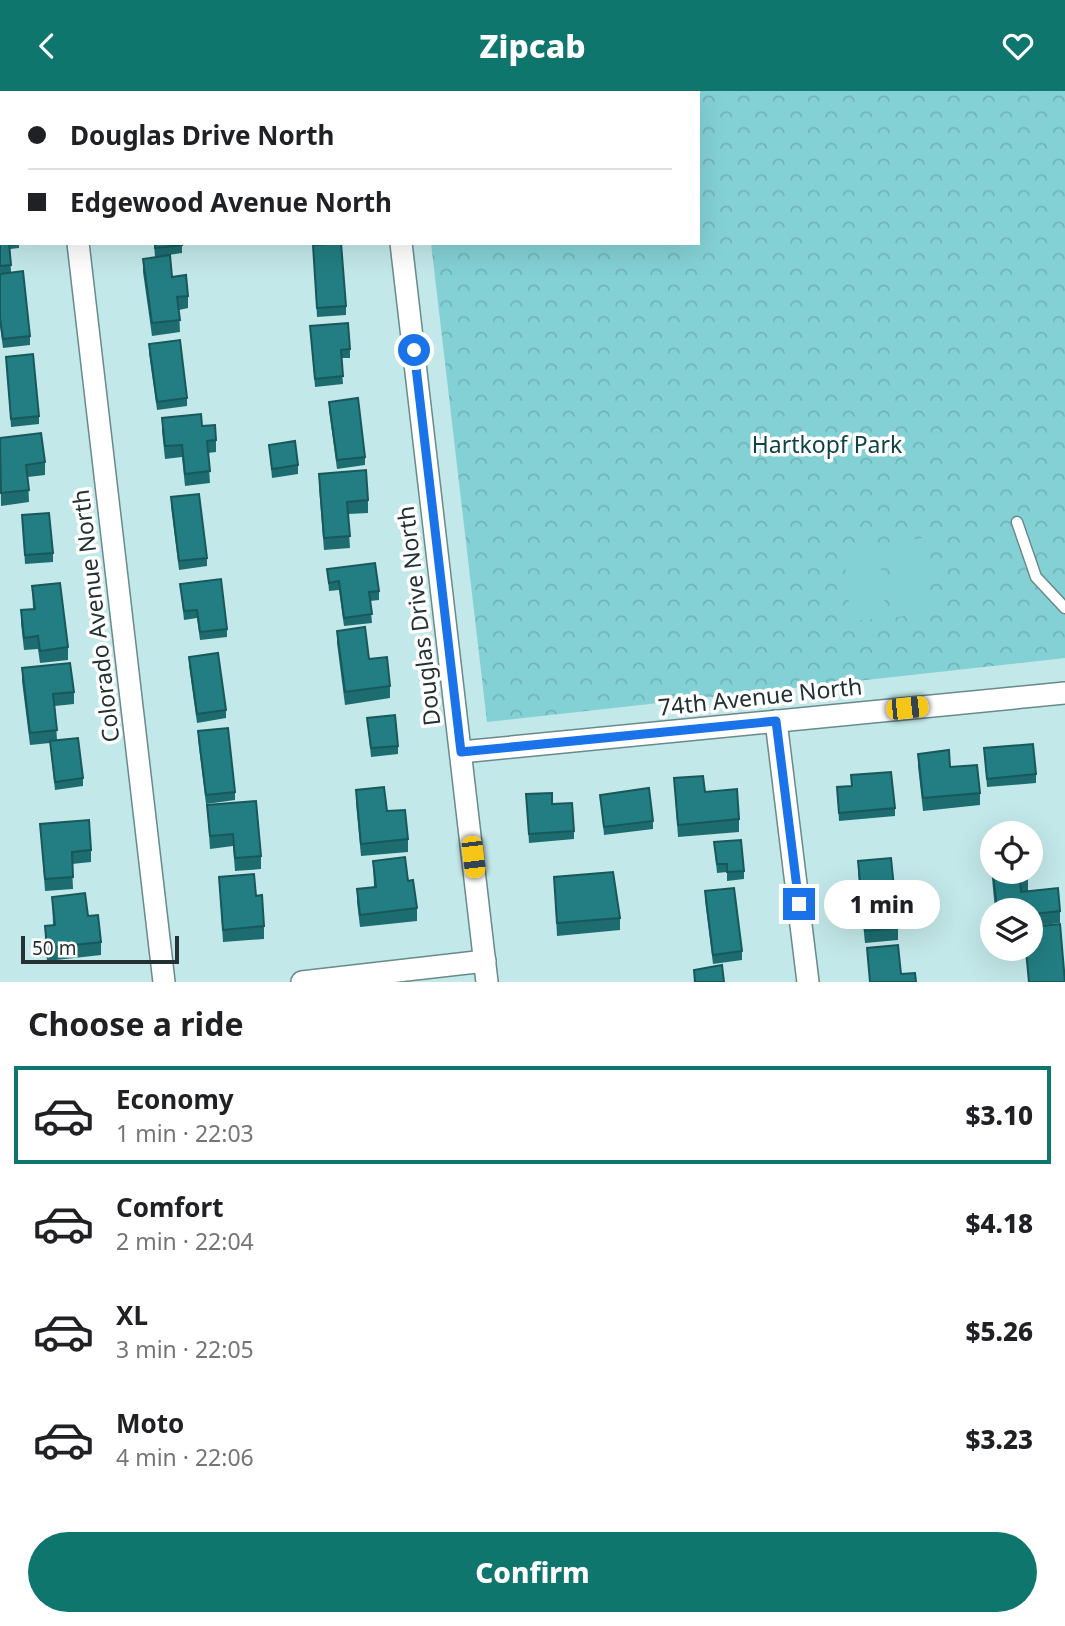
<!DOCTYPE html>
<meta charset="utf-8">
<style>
:root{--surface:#fff;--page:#f6f6f6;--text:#202124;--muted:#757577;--line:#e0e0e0;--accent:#0f766e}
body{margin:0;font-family:"Noto Sans",sans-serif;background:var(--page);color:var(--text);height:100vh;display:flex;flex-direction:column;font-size:26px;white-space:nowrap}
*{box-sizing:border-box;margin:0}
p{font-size:23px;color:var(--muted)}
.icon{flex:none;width:38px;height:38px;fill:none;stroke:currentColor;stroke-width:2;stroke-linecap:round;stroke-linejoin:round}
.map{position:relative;height:891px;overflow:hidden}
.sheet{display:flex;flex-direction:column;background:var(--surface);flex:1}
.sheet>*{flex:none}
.top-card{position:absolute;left:0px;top:0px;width:700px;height:154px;box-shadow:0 7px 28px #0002;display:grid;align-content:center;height:154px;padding:0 28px;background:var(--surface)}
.buttons{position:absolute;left:980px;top:730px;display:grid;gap:14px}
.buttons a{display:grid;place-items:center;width:63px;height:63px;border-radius:50%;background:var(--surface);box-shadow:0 7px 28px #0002;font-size:35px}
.scale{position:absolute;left:21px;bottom:18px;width:158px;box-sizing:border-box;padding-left:7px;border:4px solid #233132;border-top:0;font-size:19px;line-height:24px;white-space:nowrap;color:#233132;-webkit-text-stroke:5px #fff;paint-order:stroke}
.end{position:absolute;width:32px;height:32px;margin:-16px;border:9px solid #1a73e8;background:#fff;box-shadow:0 0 0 4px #fff}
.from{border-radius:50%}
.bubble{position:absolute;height:49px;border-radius:24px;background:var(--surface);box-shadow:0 7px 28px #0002;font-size:23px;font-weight:800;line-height:49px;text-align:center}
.car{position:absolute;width:21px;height:42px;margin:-21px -10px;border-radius:9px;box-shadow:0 0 5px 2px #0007;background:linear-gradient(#f5c518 24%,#345 0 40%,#f5c518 0 76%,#345 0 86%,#f5c518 0)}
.top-card b{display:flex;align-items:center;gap:24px;height:66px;font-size:26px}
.top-card b+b{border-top:2px solid var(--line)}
.top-card i{width:18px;height:18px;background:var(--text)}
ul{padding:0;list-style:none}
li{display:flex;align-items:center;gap:21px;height:98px;margin:0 14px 10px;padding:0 14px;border:4px solid transparent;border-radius:0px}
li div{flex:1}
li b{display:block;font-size:26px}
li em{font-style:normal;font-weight:800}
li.current{border-color:var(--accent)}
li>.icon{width:63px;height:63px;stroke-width:1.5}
h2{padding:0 28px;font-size:32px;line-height:84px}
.primary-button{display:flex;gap:14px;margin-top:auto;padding:14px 28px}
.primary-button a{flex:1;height:80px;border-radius:42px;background:var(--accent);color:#fff;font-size:28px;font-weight:800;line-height:80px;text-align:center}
header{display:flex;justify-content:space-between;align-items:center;height:91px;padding:0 28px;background:var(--accent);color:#fff;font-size:32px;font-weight:800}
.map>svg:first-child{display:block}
.park{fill:url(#park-crowns)}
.pitch{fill:#84d1d5}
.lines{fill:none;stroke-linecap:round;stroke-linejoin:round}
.lane-casing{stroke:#688a8b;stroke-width:13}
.street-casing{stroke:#688a8b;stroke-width:24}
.lane{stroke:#fff;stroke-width:10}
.street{stroke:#fff;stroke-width:21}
.wall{fill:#1d6c70}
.building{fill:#227e82;stroke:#18585b;stroke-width:2}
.route{stroke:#1a73e8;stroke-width:9}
.labels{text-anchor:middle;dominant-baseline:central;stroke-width:7;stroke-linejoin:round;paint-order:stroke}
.park-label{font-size:23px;fill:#0e4345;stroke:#fff}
.street-label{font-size:23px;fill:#233132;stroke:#fff}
</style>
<header><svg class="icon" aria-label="back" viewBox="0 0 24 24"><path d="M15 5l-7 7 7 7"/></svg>Zipcab<svg class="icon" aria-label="heart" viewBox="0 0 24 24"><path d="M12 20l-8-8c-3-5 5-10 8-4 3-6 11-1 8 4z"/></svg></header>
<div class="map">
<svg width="1065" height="891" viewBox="0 0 1065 891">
<defs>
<pattern id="park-crowns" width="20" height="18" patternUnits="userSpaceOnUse" patternTransform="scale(1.75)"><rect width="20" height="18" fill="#84d1d5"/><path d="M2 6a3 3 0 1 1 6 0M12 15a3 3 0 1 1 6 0" fill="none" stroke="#72b4b7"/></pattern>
</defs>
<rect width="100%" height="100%" fill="#c3e8e9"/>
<!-- park -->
<path class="park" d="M657,0H1065V567L487,631L431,152H698V2H637Z"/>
<!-- pitch -->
<g class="pitch">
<path d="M924,447L932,522L897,526L889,451Z"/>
<path d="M878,452L886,527L851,530L843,455Z"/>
</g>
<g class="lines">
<!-- lane casing -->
<g class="lane-casing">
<path id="lane" d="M1017,431L1036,486L1065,517"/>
</g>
<!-- street casing -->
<g class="street-casing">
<g id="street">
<path d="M120,0V2"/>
<path d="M387,2L388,0"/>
<path d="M0,75H2"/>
<path d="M78,152L164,891"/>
<path d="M401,152L487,891"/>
<path d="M776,630L808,891"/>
<path d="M461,661L1065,602"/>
<path d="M302,891L485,870"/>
</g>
</g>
<!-- lane -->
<use href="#lane" class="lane"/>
<!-- street -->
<use href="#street" class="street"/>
</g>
<!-- wall -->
<g class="wall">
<path d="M0,125L2,152H19V157L10,158L11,181L30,245V254L3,257L0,235Z"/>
<path d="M154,152H182V162L155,166Z"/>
<path d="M313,154L346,215V224L317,226Z"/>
<path d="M143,168L172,186L188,205V217L179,219L180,241L152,245L143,181Z"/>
<path d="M310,235L350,258V267H341L343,293L315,296Z"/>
<path d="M149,253L187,307V315L157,319L149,262Z"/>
<path d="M6,266L39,325V333L11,336Z"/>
<path d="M329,311L365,366V374L337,378L329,319Z"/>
<path d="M162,327L202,335L216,349V361L208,362L210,392L185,395L182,366L165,368L162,340Z"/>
<path d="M0,347L45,371V384L28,386L29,411L1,415Z"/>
<path d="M269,354L298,374V383L272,387Z"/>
<path d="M319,383L368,409V422L348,423L350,457L324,459L319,396Z"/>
<path d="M171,406L207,467V475L179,479L171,415Z"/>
<path d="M22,424L53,462V471L25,473Z"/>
<path d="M327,478L379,500V509L370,510L372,532L344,535L339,499L329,500Z"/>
<path d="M180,493L227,538V546L200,549L197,527L184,529Z"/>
<path d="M32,495L68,556V569L40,572L38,558L24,559L21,532V519L33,518Z"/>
<path d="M337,540L369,568L390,595V607L345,614L337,552Z"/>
<path d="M189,566L226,619V627L197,632L189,574Z"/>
<path d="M22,577L74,601V613L55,615L57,649L83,687V695L55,699L50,652L30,654L22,590Z"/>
<path d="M367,627L398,655V663L371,666Z"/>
<path d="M198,640L235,701V709L206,713L198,648Z"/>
<path d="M984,657L1036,683V692L987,696Z"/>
<path d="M918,663L950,676L980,702V714L923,720L918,675Z"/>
<path d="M851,684L895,717V725L839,730L837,696L852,695Z"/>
<path d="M674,687L705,701L739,728V741L678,746Z"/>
<path d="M356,699L387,720L408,748V761L361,765L356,712Z"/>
<path d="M526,703L552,713L574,740V748L529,752Z"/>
<path d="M600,704L653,730V738L604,744Z"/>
<path d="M207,714L261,765V778L235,780L233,755L210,758Z"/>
<path d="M40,733L91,759V771L72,773L73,798L45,800Z"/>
<path d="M714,751L744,780V788L727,790V781L717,782Z"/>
<path d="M991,764L1028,787V800L1060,820V832L1034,835L1033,830L1031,831V819H995L991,777Z"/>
<path d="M373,770L408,790L417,817V830L360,836L357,811V798L374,796Z"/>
<path d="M858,770L898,837V849L865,852L858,783Z"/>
<path d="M219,786L256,805L264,835V848L223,851Z"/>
<path d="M554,786L620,827V839L557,845Z"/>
<path d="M705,800L742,860V869L713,873L705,809Z"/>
<path d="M52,806L88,825L101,851V864L47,870L45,848V835L53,834Z"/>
</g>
<!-- building -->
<g class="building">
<path d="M0,125H2V152H9L11,174L0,175Z"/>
<path d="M155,152H182V154L155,157Z"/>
<path d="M341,152L346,215L317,217L313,154Z"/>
<path d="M170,164L172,186L186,184L188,205L177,206L180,229L152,232L143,168Z"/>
<path d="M23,180L30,245L3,248L0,227V183Z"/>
<path d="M348,232L350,258L341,259L343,285L315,288L310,235Z"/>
<path d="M180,249L187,307L157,311L149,253Z"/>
<path d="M33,263L39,325L11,328L6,266Z"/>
<path d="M358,307L365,366L337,369L329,311Z"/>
<path d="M201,323L202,335L215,334L216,349L207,350L210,380L185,383L182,354L165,355L162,327Z"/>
<path d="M41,342L45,371L26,374L29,399L1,402L0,347Z"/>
<path d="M295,350L298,374L272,378L269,354Z"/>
<path d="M366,379L368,409L347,411L350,445L324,447L319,383Z"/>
<path d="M199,403L207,467L179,470L171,406Z"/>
<path d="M49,422L53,462L25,464L22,424Z"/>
<path d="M375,472L379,500L369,501L372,523L344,527L339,490L329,492L327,478Z"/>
<path d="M221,488L227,538L200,541L197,519L184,520L180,493Z"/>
<path d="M60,492L68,556L40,560L38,545L24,547L21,519L35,518L32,495Z"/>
<path d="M365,536L369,568L387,566L390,595L345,601L337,540Z"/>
<path d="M218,562L226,619L197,623L189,566Z"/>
<path d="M70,572L74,601L53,603L57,639L30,642L22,577Z"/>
<path d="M395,624L398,655L371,657L367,627Z"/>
<path d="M228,637L235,701L206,704L198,640Z"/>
<path d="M78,647L83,687L55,691L50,650Z"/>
<path d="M1033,653L1036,683L987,688L984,657Z"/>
<path d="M949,659L950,676L977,674L980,702L923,707L918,663Z"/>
<path d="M891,681L895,717L839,722L837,696L852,695L851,684Z"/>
<path d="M703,685L705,701L737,698L739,728L678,734L674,687Z"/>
<path d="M384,696L387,720L405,719L408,748L361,753L356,699Z"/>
<path d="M649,697L653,730L604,736L600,704Z"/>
<path d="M552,702V713L572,712L574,740L529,743L526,703Z"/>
<path d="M256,710L261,765L235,767L233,743L210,745L207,714Z"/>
<path d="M89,729L91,759L72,761L73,786L45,788L40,733Z"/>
<path d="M741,749L744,780L727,781V773H717L714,751Z"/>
<path d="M405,766L408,790L413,789L417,817L360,824L357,798L376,796L373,770Z"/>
<path d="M891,767L898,837L865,840L858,770Z"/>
<path d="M993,780H1027L1028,787L1020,788L1021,801L1058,797L1060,820L1034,823L1033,818L997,819Z"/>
<path d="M613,781L620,827L557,832L554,786Z"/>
<path d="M254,783L256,805L262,804L264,835L223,839L219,786Z"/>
<path d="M734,797L742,860L713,864L705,800Z"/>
<path d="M85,802L88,825L98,824L101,851L47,857L45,835L55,834L52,806Z"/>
<path d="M1060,833L1065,891H1029L1026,860L1029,859V858H1031V836Z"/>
<path d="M898,854L901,883L915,882L916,891H870L867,857Z"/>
<path d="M722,874L724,891H695L694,879Z"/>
</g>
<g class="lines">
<!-- route -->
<path class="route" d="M414,259L461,661L776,630L799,813"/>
</g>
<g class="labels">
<!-- park labels -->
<g class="park-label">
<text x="827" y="353">Hartkopf Park</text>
</g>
<!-- street labels -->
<g class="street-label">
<text transform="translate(95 525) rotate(-97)">Colorado Avenue North</text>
<text transform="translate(418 525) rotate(-97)">Douglas Drive North</text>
<text transform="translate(760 605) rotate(-6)">74th Avenue North</text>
</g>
</g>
</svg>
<div class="buttons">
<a><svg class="icon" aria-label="locate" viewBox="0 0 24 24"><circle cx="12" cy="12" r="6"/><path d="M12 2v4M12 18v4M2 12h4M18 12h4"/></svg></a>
<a><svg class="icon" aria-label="layers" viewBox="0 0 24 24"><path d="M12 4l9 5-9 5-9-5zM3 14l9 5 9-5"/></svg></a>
</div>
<div class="scale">50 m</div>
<i class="end from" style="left:414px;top:259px"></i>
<i class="end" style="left:799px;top:813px"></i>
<div class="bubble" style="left:824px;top:789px;width:116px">1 min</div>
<i class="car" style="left:907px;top:617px;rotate:84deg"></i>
<i class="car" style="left:473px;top:766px;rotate:173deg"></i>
<div class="top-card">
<b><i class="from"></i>Douglas Drive North</b>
<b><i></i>Edgewood Avenue North</b>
</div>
</div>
<section class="sheet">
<h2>Choose a ride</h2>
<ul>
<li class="current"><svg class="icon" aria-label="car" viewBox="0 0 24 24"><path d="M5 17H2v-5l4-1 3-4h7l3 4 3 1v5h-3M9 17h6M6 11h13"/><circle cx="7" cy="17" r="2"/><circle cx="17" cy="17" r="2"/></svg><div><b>Economy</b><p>1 min · 22:03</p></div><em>$3.10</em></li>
<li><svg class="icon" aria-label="car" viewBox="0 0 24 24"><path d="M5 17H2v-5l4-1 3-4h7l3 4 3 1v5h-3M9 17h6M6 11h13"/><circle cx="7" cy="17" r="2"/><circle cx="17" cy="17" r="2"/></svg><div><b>Comfort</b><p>2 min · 22:04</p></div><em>$4.18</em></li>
<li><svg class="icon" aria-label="car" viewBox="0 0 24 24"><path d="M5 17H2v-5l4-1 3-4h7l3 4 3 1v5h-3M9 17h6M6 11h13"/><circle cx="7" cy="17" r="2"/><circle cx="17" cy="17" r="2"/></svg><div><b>XL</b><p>3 min · 22:05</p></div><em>$5.26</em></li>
<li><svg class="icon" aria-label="car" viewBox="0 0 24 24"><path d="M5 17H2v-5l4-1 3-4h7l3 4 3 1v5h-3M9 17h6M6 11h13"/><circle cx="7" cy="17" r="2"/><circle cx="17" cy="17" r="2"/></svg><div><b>Moto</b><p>4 min · 22:06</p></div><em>$3.23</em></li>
</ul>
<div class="primary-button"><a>Confirm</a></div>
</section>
